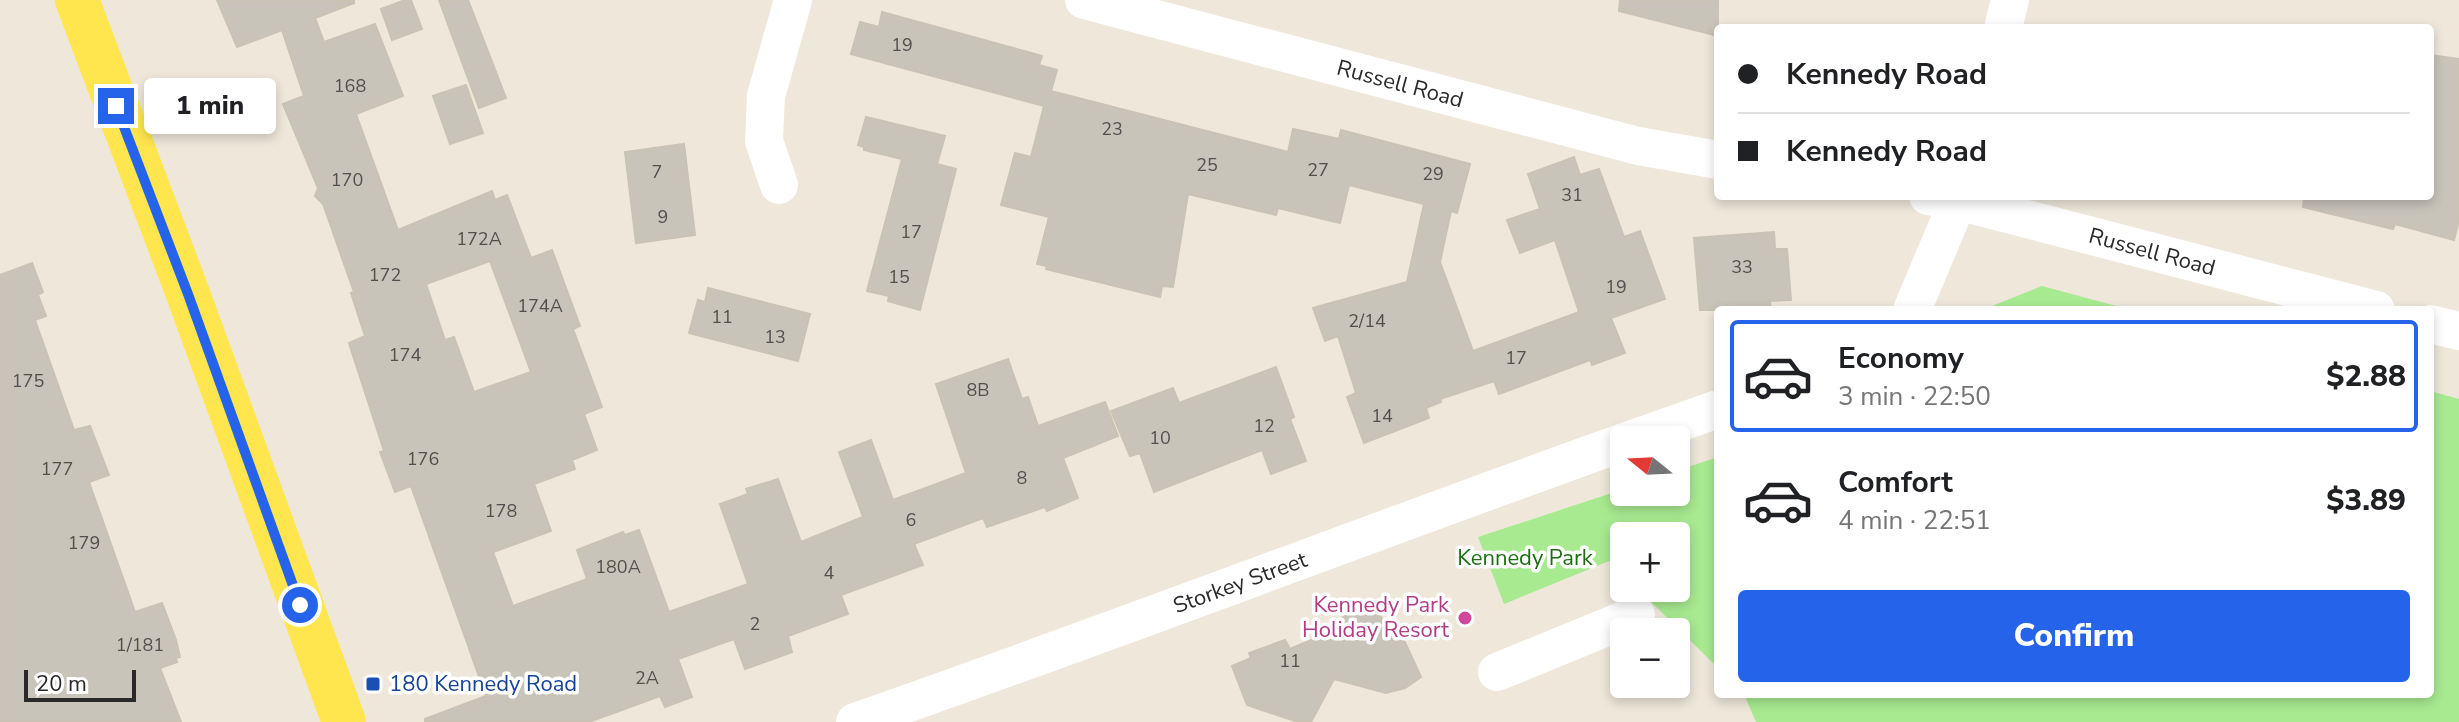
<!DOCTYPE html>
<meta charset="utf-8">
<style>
:root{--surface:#fff;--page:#f2f2f2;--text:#202124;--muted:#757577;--line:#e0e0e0;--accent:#2563eb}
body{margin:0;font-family:"Nunito Sans",sans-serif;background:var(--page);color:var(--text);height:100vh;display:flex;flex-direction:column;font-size:30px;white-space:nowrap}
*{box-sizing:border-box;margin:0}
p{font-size:26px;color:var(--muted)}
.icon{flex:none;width:44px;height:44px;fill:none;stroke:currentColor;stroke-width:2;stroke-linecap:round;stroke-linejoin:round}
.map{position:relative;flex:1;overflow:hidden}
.side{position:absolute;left:1714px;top:306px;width:720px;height:392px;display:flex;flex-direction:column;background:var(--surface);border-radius:8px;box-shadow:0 4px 12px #0003}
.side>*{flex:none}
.top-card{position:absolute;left:1714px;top:24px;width:720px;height:176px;border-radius:8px;box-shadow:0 4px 12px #0003;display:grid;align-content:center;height:176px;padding:0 24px;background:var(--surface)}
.needle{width:52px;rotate:288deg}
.controls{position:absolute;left:1610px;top:426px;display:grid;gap:16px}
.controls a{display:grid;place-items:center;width:80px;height:80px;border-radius:8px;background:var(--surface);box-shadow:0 4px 12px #0003;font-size:40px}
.scale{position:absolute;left:24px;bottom:20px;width:112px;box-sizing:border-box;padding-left:8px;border:4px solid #2a2a2a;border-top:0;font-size:22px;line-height:28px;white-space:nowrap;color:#2a2a2a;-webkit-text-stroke:6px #fff;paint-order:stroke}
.end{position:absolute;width:36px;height:36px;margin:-18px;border:10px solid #2563eb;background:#fff;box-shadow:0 0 0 4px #fff}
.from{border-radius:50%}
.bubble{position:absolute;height:56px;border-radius:8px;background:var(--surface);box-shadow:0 4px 12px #0003;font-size:26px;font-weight:800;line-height:56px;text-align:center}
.top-card b{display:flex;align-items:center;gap:28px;height:76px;font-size:30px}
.top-card b+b{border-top:2px solid var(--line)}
.top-card i{width:20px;height:20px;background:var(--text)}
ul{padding:14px 0 0;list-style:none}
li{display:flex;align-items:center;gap:24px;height:112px;margin:0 16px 12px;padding:0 8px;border:4px solid transparent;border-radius:8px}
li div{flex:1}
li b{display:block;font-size:30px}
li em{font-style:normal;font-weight:800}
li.on{border-color:var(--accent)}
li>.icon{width:72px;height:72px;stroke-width:1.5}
.primary-button{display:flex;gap:16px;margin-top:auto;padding:16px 24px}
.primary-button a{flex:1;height:92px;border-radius:8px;background:var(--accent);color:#fff;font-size:32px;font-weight:800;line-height:92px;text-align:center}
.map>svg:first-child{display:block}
.green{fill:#a7ea90}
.building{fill:#c9c4ba;stroke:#c9c3b4;stroke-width:2;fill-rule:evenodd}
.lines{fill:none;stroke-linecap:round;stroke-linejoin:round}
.minor{stroke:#fff;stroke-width:38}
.major{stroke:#ffe64e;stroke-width:44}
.route{stroke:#2563eb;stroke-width:10}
.hotel-dot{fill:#d1479c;stroke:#fff;stroke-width:3}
.transit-dot{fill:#1a4fb4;stroke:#fff;stroke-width:3}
.labels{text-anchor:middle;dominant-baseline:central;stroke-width:7;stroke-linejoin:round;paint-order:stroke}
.number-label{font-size:18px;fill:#52504e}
.street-label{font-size:22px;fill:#2a2a2a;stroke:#fff}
.park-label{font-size:22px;fill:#1d6e12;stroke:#fff}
.hotel-label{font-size:22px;fill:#b23c85;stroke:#fff;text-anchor:end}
.transit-label{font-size:22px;fill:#164399;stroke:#fff;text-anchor:start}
</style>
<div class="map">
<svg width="2459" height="722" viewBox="0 0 2459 722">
<rect width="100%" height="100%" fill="#eee7da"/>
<!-- green -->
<g class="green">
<path d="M2042,286L2131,310H1982Z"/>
<path d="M2430,391L2459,399V722H1756L1744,694H2430Z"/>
<path d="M1718,457V668L1637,588H1676V536H1624V575L1609,561L1504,604L1478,537L1624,489V492H1676V471Z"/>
</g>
<!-- building -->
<g class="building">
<path d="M217,0H354V3L315,18L324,42L375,24L403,96L356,114L398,230L492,191L495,200L507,195L531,258L552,250L580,326L573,329L602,407L584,414L597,450L572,460L575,469L534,484L551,531L493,552L513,606L587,579L577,550L623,532L625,535L639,530L669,612L748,584L720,504L748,494L746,489L778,479L801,542L863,517L839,452L871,440L893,500L966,473L936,384L1008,359L1022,399L1028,397L1038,426L1105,402L1118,436L1063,458L1078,498L1047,511L1045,507L987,527L983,518L914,544L923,565L841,595L848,614L788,636L792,652L745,669L734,639L678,659L692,697L665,707L660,696L589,722H425V719L486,696L411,486L395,492L380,452L384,451L349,343L365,336L351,293L354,292L323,204L315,196L318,188L283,104L304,96L282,30L237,47ZM490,261L531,372L474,392L454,337L445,340L426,284Z"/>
<path d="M405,0H411L422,29L392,40L381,9Z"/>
<path d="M439,0H468L506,98L479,108Z"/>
<path d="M1620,0H1718V36L1619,11Z"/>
<path d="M882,12L1042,56L1039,65L1057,70L1051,91L1288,152L1293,129L1339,139L1341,130L1470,164L1457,213L1451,211L1440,262L1473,351L1579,312L1555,240L1520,253L1507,220L1540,209L1528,174L1574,157L1580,175L1599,169L1624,237L1640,231L1665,299L1611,318L1625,353L1592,365L1590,360L1499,394L1494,381L1440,399L1441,402L1426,408L1429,418L1364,443L1347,397L1356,393L1338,336L1325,341L1313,308L1407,282L1424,204L1349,185L1340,223L1278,208L1276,215L1188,194L1173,287L1162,286L1160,297L1046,269L1047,266L1037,264L1049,217L1001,205L1015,153L1031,157L1044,106L851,54L860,22L879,27Z"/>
<path d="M2430,55L2459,59V220L2454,240L2395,224L2393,229L2303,207L2304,196H2430Z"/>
<path d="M466,85L483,133L450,144L433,96Z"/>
<path d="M866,117L945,136L937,164L956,169L920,310L888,301L889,296L867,291L902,159L864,150V147L858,145Z"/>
<path d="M684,144L695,235L636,243L625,152Z"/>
<path d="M1774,232L1775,249H1787L1791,300L1770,301L1771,310H1700L1694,238Z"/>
<path d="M32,263L43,292L38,295L46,316L35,320L74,430L90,426L109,475L89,482L135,612L162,603L176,640L180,657L176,658L177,662L160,668L181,722H0V275Z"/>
<path d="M708,288L810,314L798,361L689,333L698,300L705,302Z"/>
<path d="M1276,367L1294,417L1290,419L1306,461L1271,474L1262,450L1154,492L1140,453L1130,456L1111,411L1173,388L1179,403Z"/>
<path d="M1375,605L1385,625L1389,622L1397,640L1403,638L1421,677L1405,688L1386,693L1334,679L1311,722H1298L1247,705L1232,666L1251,658L1249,653L1285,640L1290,649L1333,631L1337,621L1355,610Z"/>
</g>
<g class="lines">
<!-- minor -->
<g class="minor">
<path d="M1084,0L1638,146L1718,160"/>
<path d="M2003,28L2010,0"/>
<path d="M779,185L764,141L766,96L793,0"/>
<path d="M1928,196L1958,201L2376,310"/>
<path d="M1912,310L1960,196"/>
<path d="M2430,324L2459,331"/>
<path d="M1630,440L1718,409"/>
<path d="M1497,672L1636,615"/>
<path d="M855,722C1113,632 1367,534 1624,442"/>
</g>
<!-- major -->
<path class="major" d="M77,0L188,294L344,722"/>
</g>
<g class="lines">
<!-- route -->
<path class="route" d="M116,106L188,294L300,605"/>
</g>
<!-- markers -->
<circle class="hotel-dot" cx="1465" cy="618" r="8"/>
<rect class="transit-dot" x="365" y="676" width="16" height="16" rx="4"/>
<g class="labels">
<!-- number labels -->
<g class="number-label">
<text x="902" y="45">19</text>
<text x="350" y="86">168</text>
<text x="1112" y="129">23</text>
<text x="1207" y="165">25</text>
<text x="1318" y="170">27</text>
<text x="657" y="172">7</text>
<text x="1433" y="174">29</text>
<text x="347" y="180">170</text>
<text x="1572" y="195">31</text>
<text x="663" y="217">9</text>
<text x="911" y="232">17</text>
<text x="479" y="239">172A</text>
<text x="1742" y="267">33</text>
<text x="385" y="275">172</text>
<text x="899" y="277">15</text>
<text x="1616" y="287">19</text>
<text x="540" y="306">174A</text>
<text x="722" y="317">11</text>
<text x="1367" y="321">2/14</text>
<text x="775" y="337">13</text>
<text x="405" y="355">174</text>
<text x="1516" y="358">17</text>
<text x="28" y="381">175</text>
<text x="978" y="390">8B</text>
<text x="1382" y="416">14</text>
<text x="1264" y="426">12</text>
<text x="1160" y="438">10</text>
<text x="423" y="459">176</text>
<text x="57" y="469">177</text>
<text x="1022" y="478">8</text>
<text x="501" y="511">178</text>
<text x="911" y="520">6</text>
<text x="84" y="543">179</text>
<text x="618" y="567">180A</text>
<text x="829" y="573">4</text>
<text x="755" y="624">2</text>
<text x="140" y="645">1/181</text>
<text x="1290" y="661">11</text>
<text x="647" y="678">2A</text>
</g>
<!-- street labels -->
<g class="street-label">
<text transform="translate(1400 84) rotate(15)">Russell Road</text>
<text transform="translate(2152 252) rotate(15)">Russell Road</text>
<text transform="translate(1240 583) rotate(-20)">Storkey Street</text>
</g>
<!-- park labels -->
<g class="park-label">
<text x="1525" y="558">Kennedy Park</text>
</g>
<!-- hotel labels -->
<g class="hotel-label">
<text x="1449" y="605">Kennedy Park<tspan x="1449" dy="25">Holiday Resort</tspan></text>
</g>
<!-- transit labels -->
<g class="transit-label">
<text x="389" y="684">180 Kennedy Road</text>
</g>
</g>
</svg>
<div class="controls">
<a><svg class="needle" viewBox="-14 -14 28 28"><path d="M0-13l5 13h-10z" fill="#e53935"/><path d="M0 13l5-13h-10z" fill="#757577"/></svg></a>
<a>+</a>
<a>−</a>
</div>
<div class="scale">20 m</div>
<i class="end from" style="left:300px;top:605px"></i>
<i class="end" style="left:116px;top:106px"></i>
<div class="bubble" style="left:144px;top:78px;width:132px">1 min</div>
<div class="top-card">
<b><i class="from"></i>Kennedy Road</b>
<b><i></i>Kennedy Road</b>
</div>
<section class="side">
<ul>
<li class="on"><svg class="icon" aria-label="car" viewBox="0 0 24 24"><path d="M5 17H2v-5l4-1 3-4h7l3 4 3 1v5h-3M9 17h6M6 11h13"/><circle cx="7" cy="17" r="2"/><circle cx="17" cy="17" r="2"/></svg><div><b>Economy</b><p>3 min · 22:50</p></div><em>$2.88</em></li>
<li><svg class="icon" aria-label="car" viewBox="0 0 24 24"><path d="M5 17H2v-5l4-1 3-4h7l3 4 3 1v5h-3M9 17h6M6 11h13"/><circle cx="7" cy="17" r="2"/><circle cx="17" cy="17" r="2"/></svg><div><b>Comfort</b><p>4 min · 22:51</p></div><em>$3.89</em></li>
</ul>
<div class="primary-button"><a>Confirm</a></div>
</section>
</div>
